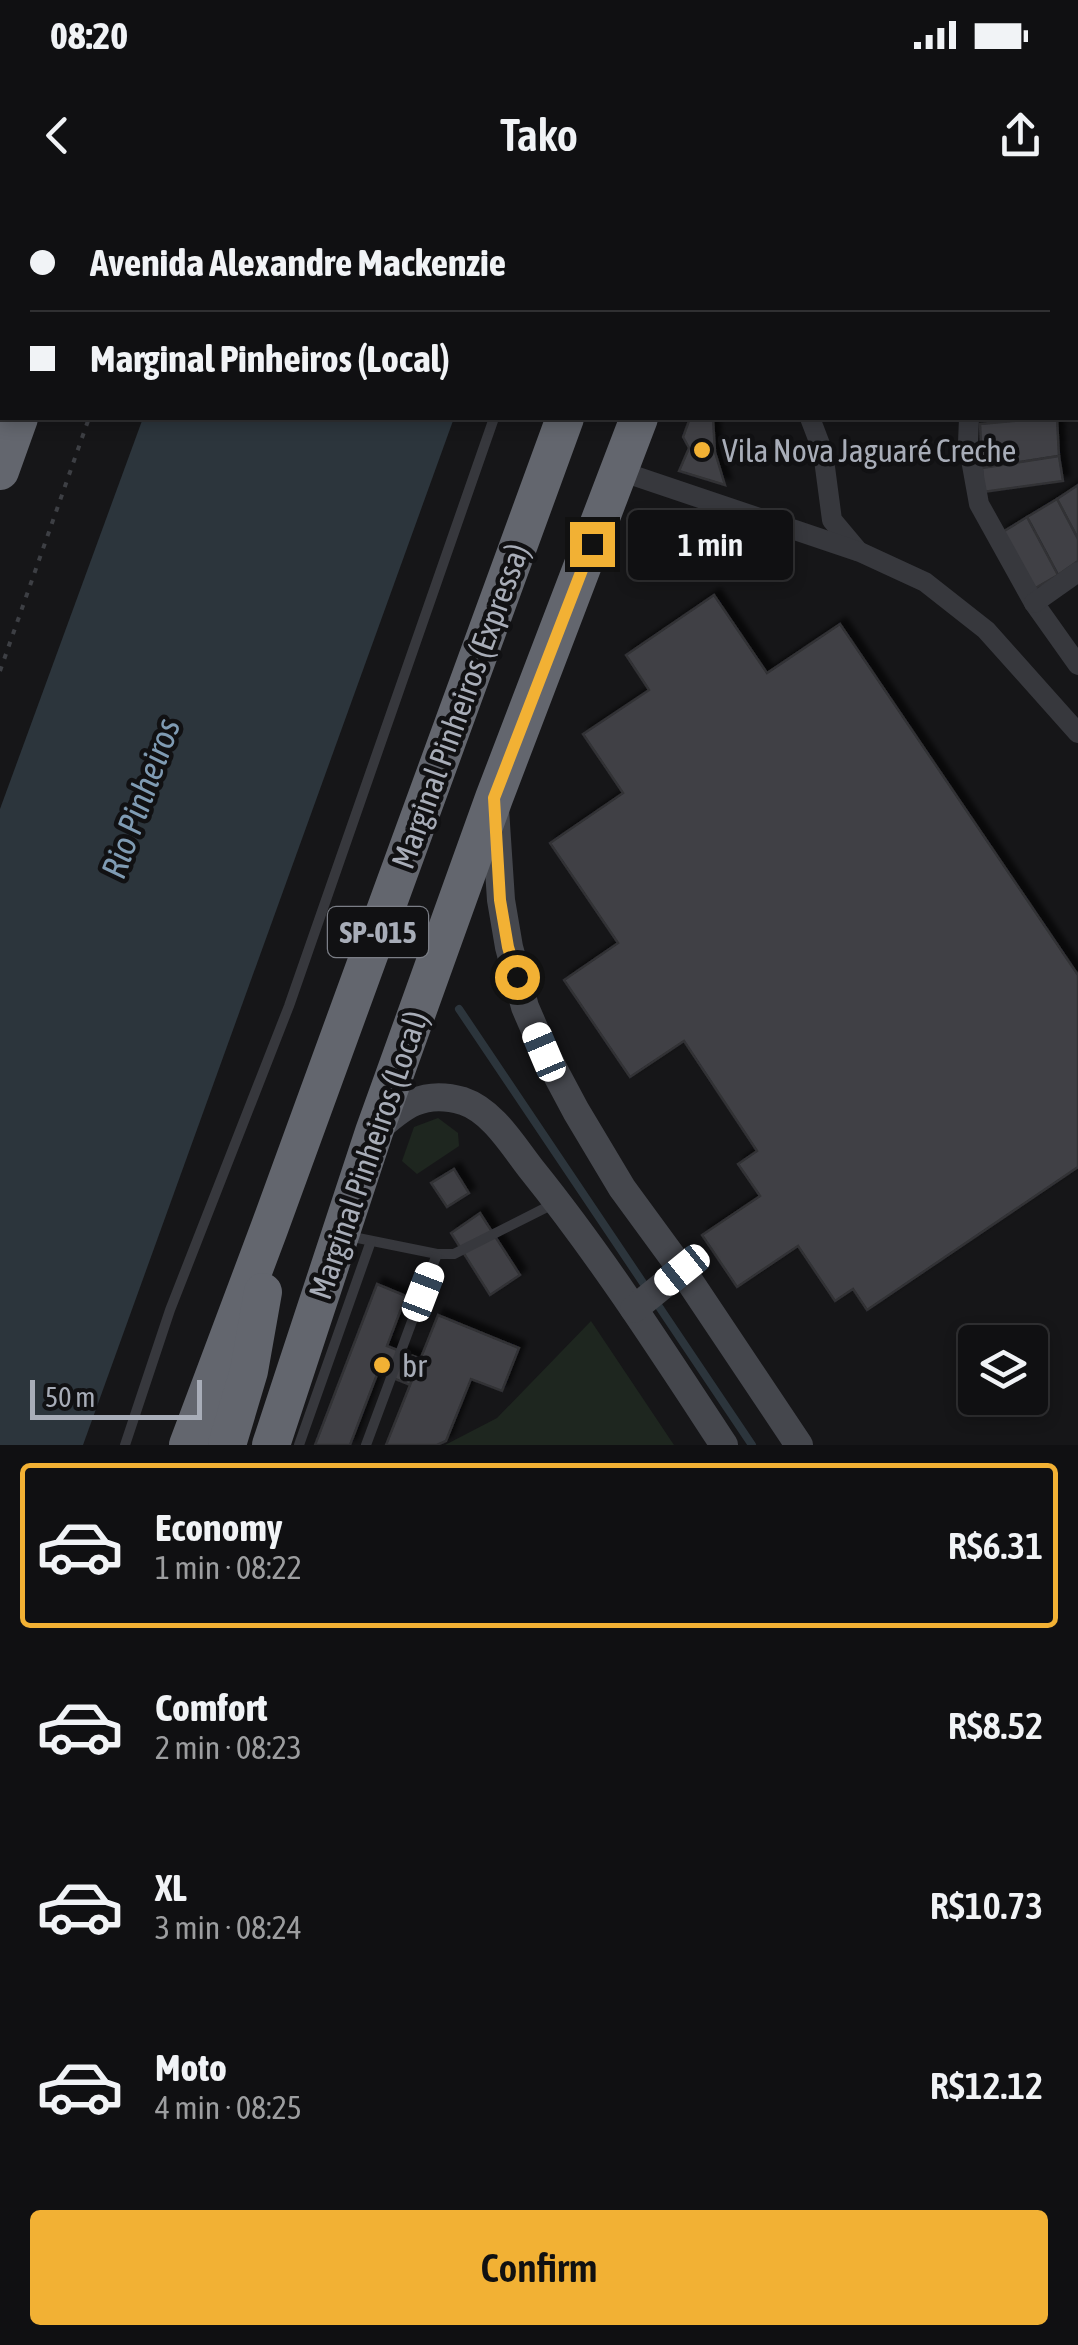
<!DOCTYPE html>
<meta charset="utf-8">
<style>
:root{--surface:#101012;--page:#1e1e20;--text:#f1f3f6;--muted:#9c9d9f;--line:#303032;--accent:#f2b134}
body{margin:0;font-family:"Asap Condensed",sans-serif;background:var(--page);color:var(--text);height:100vh;display:flex;flex-direction:column;font-size:38px;white-space:nowrap}
*{box-sizing:border-box;margin:0}
p{font-size:32px;color:var(--muted)}
.icon{flex:none;width:55px;height:55px;fill:none;stroke:currentColor;stroke-width:2;stroke-linecap:round;stroke-linejoin:round}
.map{position:relative;height:1245px;overflow:hidden}
.sheet{display:flex;flex-direction:column;background:var(--surface);flex:1}
.sheet>*{flex:none}
.guide{position:absolute;left:0px;top:0px;width:1080px;height:220px;box-shadow:0 5px 15px #0003,0 0 0 2px var(--line);display:grid;align-content:center;height:220px;padding:0 30px;background:var(--surface)}
.controls{position:absolute;left:958px;top:1125px;display:grid;gap:20px}
.controls a{display:grid;place-items:center;width:90px;height:90px;border-radius:10px;background:var(--surface);box-shadow:0 5px 15px #0003,0 0 0 2px var(--line);font-size:50px}
.scale{position:absolute;left:30px;bottom:25px;width:172px;box-sizing:border-box;padding-left:10px;border:5px solid #a8adb8;border-top:0;font-size:28px;line-height:35px;white-space:nowrap;color:#a8adb8;-webkit-text-stroke:8px #111113;paint-order:stroke}
.end{position:absolute;width:45px;height:45px;margin:-22px;border:12px solid #f2b134;background:#111;box-shadow:0 0 0 5px #111}
.from{border-radius:50%}
.bubble{position:absolute;height:70px;border-radius:10px;background:var(--surface);box-shadow:0 5px 15px #0003,0 0 0 2px var(--line);font-size:32px;font-weight:600;line-height:70px;text-align:center}
.car{position:absolute;width:30px;height:60px;margin:-30px -15px;border-radius:12px;box-shadow:0 0 8px 2px #0007;background:linear-gradient(#fff 24%,#345 0 40%,#fff 0 76%,#345 0 86%,#fff 0)}
.guide b{display:flex;align-items:center;gap:35px;height:95px;font-size:38px}
.guide b+b{border-top:2px solid var(--line)}
.guide i{width:25px;height:25px;background:var(--text)}
ul{padding:18px 0 0;list-style:none}
li{display:flex;align-items:center;gap:30px;height:165px;margin:0 20px 15px;padding:0 10px;border:5px solid transparent;border-radius:10px}
li div{flex:1}
li b{display:block;font-size:38px}
li em{font-style:normal;font-weight:600}
li.current{border-color:var(--accent)}
li>.icon{width:90px;height:90px;stroke-width:1.5}
.primary-button{display:flex;gap:20px;margin-top:auto;padding:20px 30px}
.primary-button a{flex:1;height:115px;border-radius:10px;background:var(--accent);color:#111;font-size:40px;font-weight:600;line-height:115px;text-align:center}
.status{display:flex;justify-content:space-between;align-items:center;height:70px;padding:0 50px;background:var(--surface);direction:ltr}
.status svg{height:28px;fill:currentColor}
header{display:flex;justify-content:space-between;align-items:center;height:130px;padding:0 30px;background:var(--surface);font-size:45px;font-weight:600}
.map>svg:first-child{display:block}
.green{fill:#1e261f}
.water{fill:#2c353c}
.lines{fill:none;stroke-linecap:round;stroke-linejoin:round}
.stream{stroke:#2c353c;stroke-width:8}
.building{fill:#404145;stroke:#303034;stroke-width:2.5;filter:url(#shadow)}
.path{stroke:#3d3f44;stroke-width:4;stroke-dasharray:5 8;stroke-linecap:butt}
.lane{stroke:#37383d;stroke-width:10}
.street{stroke:#37383d;stroke-width:20}
.secondary{stroke:#45474d;stroke-width:28}
.highway{stroke:#63666e;stroke-width:38}
.rail{stroke:#4a4c52;stroke-width:8;stroke-dasharray:12 10;stroke-linecap:butt}
.route{stroke:#f2b134;stroke-width:12}
.poi-dot{fill:#f2b134;stroke:#111113;stroke-width:4}
.labels{text-anchor:middle;dominant-baseline:central;stroke-width:9;stroke-linejoin:round;paint-order:stroke}
.shield{fill:#111113;stroke:#7b7e86;stroke-width:2.5}
.shield-label{font-size:30px;font-weight:bold;fill:#a8adb8}
.poi-label{font-size:32px;fill:#a8adb8;stroke:#111113;text-anchor:start}
.street-label{font-size:32px;fill:#a8adb8;stroke:#111113}
.water-label{font-size:35px;font-style:italic;fill:#7f9bb3;stroke:#111113}
</style>
<div class="status"><b>08:20</b><svg viewBox="0 0 49 12"><path d="M0 12V9h3v3zM5 12V6h3v6zM10 12V3h3v9zM15 12V0h3v12zM26 1h20v11H26zM47 4h2v5h-2z"/></svg></div>
<header><svg class="icon" aria-label="back" viewBox="0 0 24 24"><path d="M15 5l-7 7 7 7"/></svg>Tako<svg class="icon" aria-label="share" viewBox="0 0 24 24"><path d="M12 15V3M7 8l5-5 5 5M5 13v7h14v-7"/></svg></header>
<div class="map">
<svg width="1078" height="1245" viewBox="0 0 1078 1245">
<defs>
<filter id="shadow"><feDropShadow dx="6" dy="-6" stdDeviation="2.5" flood-color="#0009"/></filter>
</defs>
<rect width="100%" height="100%" fill="#161618"/>
<!-- green -->
<g class="green">
<path d="M438,918L458,933L459,946L417,974L402,961L414,927Z"/>
<path d="M591,1121L674,1245H445L497,1218Z"/>
</g>
<!-- water -->
<g class="water">
<path d="M223,0H533L532,2H222Z"/>
<path d="M143,218H454L83,1245H0V609Z"/>
</g>
<g class="lines">
<!-- stream -->
<path class="stream" d="M459,809L752,1245"/>
</g>
<!-- building -->
<g class="building">
<path d="M0,0H40L39,2H2V27L0,26Z"/>
<path d="M690,218H713L715,252L725,285L679,271L689,248L683,237Z"/>
<path d="M1045,218H1057L1059,256L982,268L980,224Z"/>
<path d="M1059,256L1063,281L983,292L982,268Z"/>
<path d="M1078,285V339L1057,299Z"/>
<path d="M1057,299L1078,339V361L1058,375L1027,317Z"/>
<path d="M1027,317L1058,375L1032,390L1001,333Z"/>
<path d="M714,395L767,473L840,424L1078,775V967L867,1110L853,1089L835,1101L798,1046L737,1087L702,1035L760,996L738,964L757,951L684,841L630,877L564,780L618,743L550,643L623,593L583,534L649,490L626,455Z"/>
<path d="M454,969L469,993L447,1007L431,983Z"/>
<path d="M480,1013L520,1075L490,1095L451,1033Z"/>
<path d="M377,1084L406,1096L387,1146L421,1159L410,1185L378,1172L350,1245H315Z"/>
<path d="M438,1115L519,1148L502,1191L471,1179L446,1241L437,1245H386Z"/>
</g>
<g class="lines">
<!-- path -->
<g class="path">
<path d="M170,2L171,0"/>
<path d="M0,471L89,218"/>
</g>
<!-- lane -->
<g class="lane">
<path d="M574,2L575,0"/>
<path d="M348,1036L437,1054H454L557,1002"/>
<path d="M125,1245L170,1110L289,806L494,218"/>
<path d="M299,1245L371,1041"/>
<path d="M366,1245L437,1054"/>
</g>
<!-- street -->
<g class="street">
<path d="M819,2V0"/>
<path d="M1001,2V0"/>
<path d="M810,218L823,252L832,320L858,351"/>
<path d="M969,218L968,243L979,304L1034,403L1078,465"/>
<path d="M620,271L860,352L925,382L986,430L1078,533"/>
<path d="M1034,403L1078,372"/>
</g>
<!-- secondary -->
<g class="secondary">
<path d="M495,609L501,700L509,747L525,807L544,851L576,911L622,988L682,1070L799,1245"/>
<path d="M375,931C402,906 423,889 463,901C493,911 513,946 532,970C602,1057 663,1152 724,1245"/>
<path d="M634,1109L682,1070"/>
</g>
<!-- highway -->
<g class="highway">
<path d="M93,2L94,0"/>
<path d="M643,2L644,0"/>
<path d="M719,2L720,0"/>
<path d="M0,271L19,218"/>
<path d="M188,1245L269,1029L565,218"/>
<path d="M227,1245L249,1171L263,1092"/>
<path d="M271,1245L374,932L494,598L639,218"/>
</g>
<!-- rail -->
<g class="rail">
<path d="M35,2L36,0"/>
<path d="M0,6L2,0"/>
<path d="M0,98L2,91"/>
</g>
</g>
<g class="lines">
<!-- route -->
<path class="route" d="M517,777L508,747L500,700L494,598L592,344"/>
</g>
<!-- markers -->
<g class="poi-dot">
<circle cx="702" cy="250" r="10"/>
<circle cx="382" cy="1165" r="10"/>
</g>
<g class="labels">
<!-- shield labels -->
<rect class="shield" x="328" y="707" width="100" height="50" rx="8"/>
<g class="shield-label">
<text x="378" y="732">SP-015</text>
</g>
<!-- poi labels -->
<g class="poi-label">
<text x="722" y="250">Vila Nova Jaguaré Creche</text>
<text x="402" y="1165">br</text>
</g>
<!-- street labels -->
<g class="street-label">
<text transform="translate(460 506) rotate(-70)">Marginal Pinheiros (Expressa)</text>
<text transform="translate(368 955) rotate(-71)">Marginal Pinheiros (Local)</text>
</g>
<!-- water labels -->
<g class="water-label">
<text transform="translate(140 598) rotate(-70)">Rio Pinheiros</text>
</g>
</g>
</svg>
<div class="controls">
<a><svg class="icon" aria-label="layers" viewBox="0 0 24 24"><path d="M12 4l9 5-9 5-9-5zM3 14l9 5 9-5"/></svg></a>
</div>
<div class="scale">50 m</div>
<i class="end from" style="left:517px;top:777px"></i>
<i class="end" style="left:592px;top:344px"></i>
<div class="bubble" style="left:628px;top:310px;width:165px">1 min</div>
<i class="car" style="left:544px;top:852px;rotate:337deg"></i>
<i class="car" style="left:682px;top:1070px;rotate:231deg"></i>
<i class="car" style="left:423px;top:1092px;rotate:21deg"></i>
<div class="guide">
<b><i class="from"></i>Avenida Alexandre Mackenzie</b>
<b><i></i>Marginal Pinheiros (Local)</b>
</div>
</div>
<section class="sheet">
<ul>
<li class="current"><svg class="icon" aria-label="car" viewBox="0 0 24 24"><path d="M5 17H2v-5l4-1 3-4h7l3 4 3 1v5h-3M9 17h6M6 11h13"/><circle cx="7" cy="17" r="2"/><circle cx="17" cy="17" r="2"/></svg><div><b>Economy</b><p>1 min · 08:22</p></div><em>R$6.31</em></li>
<li><svg class="icon" aria-label="car" viewBox="0 0 24 24"><path d="M5 17H2v-5l4-1 3-4h7l3 4 3 1v5h-3M9 17h6M6 11h13"/><circle cx="7" cy="17" r="2"/><circle cx="17" cy="17" r="2"/></svg><div><b>Comfort</b><p>2 min · 08:23</p></div><em>R$8.52</em></li>
<li><svg class="icon" aria-label="car" viewBox="0 0 24 24"><path d="M5 17H2v-5l4-1 3-4h7l3 4 3 1v5h-3M9 17h6M6 11h13"/><circle cx="7" cy="17" r="2"/><circle cx="17" cy="17" r="2"/></svg><div><b>XL</b><p>3 min · 08:24</p></div><em>R$10.73</em></li>
<li><svg class="icon" aria-label="car" viewBox="0 0 24 24"><path d="M5 17H2v-5l4-1 3-4h7l3 4 3 1v5h-3M9 17h6M6 11h13"/><circle cx="7" cy="17" r="2"/><circle cx="17" cy="17" r="2"/></svg><div><b>Moto</b><p>4 min · 08:25</p></div><em>R$12.12</em></li>
</ul>
<div class="primary-button"><a>Confirm</a></div>
</section>
